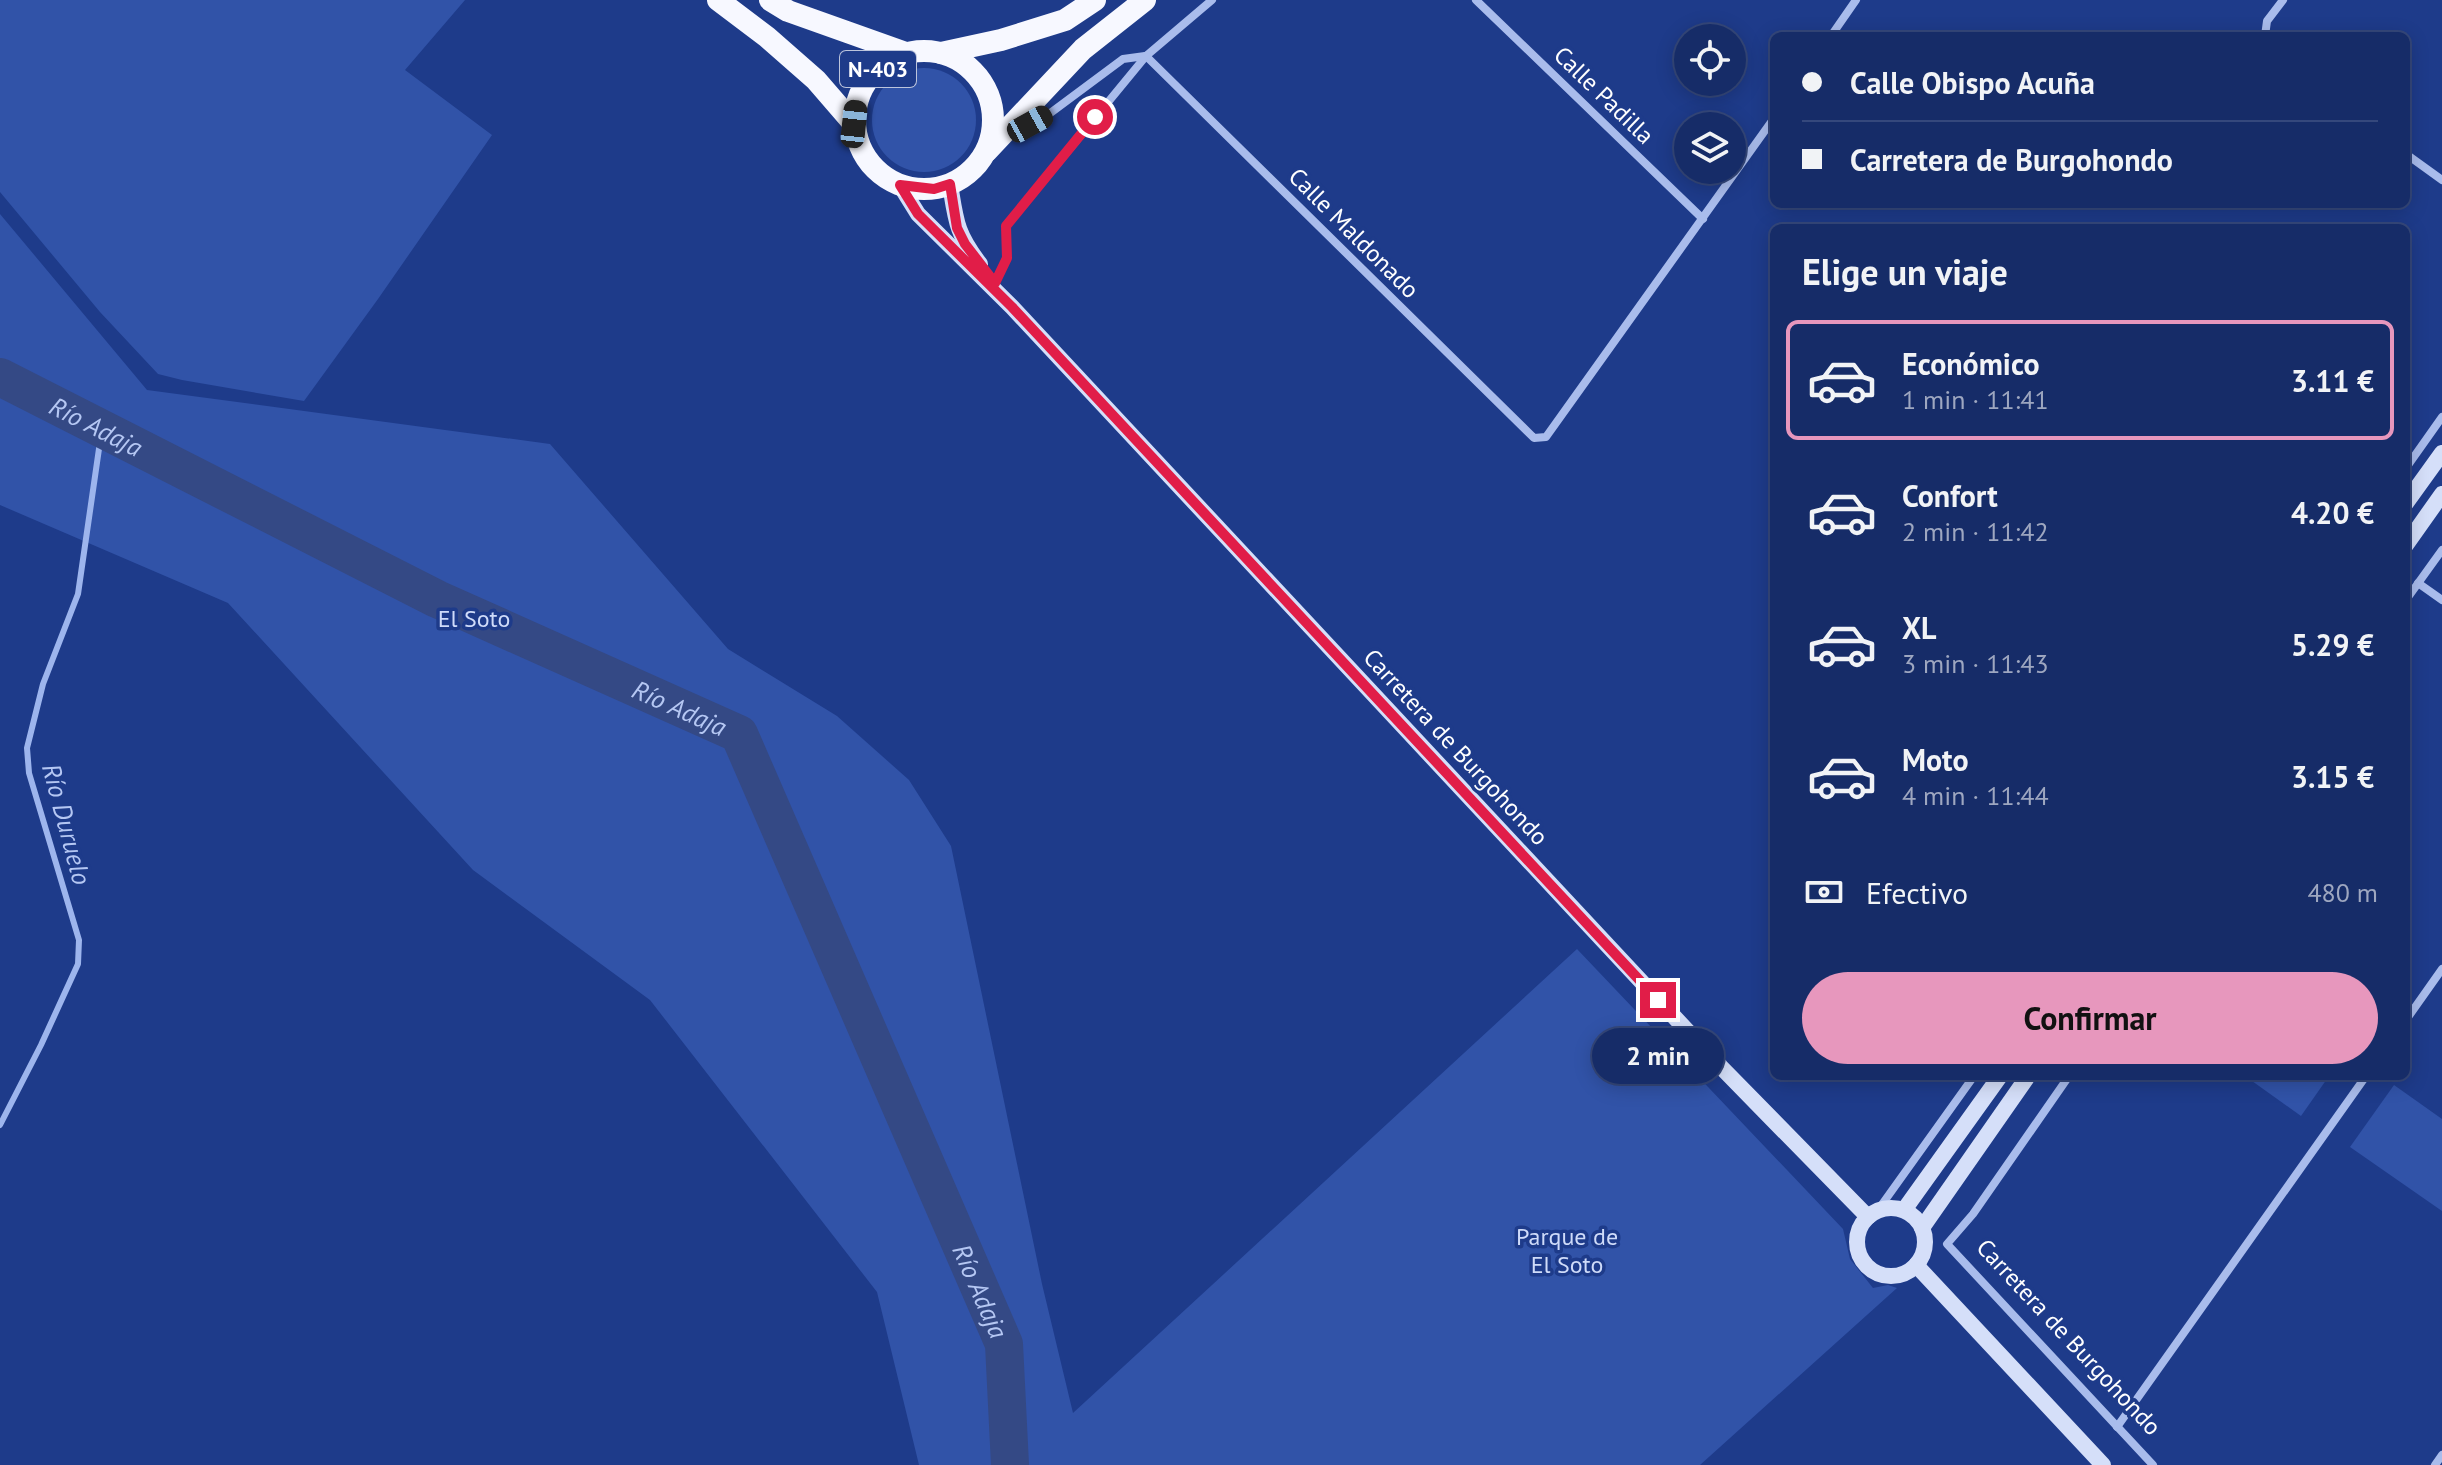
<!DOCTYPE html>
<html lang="es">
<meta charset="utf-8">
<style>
:root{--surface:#162c68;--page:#1f346e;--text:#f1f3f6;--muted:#9ea7c0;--line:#35487c;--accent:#e797bd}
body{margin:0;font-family:"PT Sans",sans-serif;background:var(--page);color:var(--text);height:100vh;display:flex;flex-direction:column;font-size:30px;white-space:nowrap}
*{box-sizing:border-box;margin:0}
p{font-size:26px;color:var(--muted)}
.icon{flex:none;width:44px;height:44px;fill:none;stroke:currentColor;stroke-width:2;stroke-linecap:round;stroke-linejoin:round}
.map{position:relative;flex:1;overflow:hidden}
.sheet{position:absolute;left:1770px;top:224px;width:640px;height:856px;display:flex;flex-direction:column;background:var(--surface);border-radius:12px;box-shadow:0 4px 20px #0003,0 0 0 2px var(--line)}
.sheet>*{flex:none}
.guide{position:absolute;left:1770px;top:32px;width:640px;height:176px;border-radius:12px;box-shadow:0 4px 20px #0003,0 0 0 2px var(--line);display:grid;align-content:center;height:176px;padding:0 32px;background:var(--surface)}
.controls{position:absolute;left:1674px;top:24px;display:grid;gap:16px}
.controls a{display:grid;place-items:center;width:72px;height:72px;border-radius:50%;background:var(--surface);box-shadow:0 4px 20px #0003,0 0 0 2px var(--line);font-size:40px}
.end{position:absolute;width:36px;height:36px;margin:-18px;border:10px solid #e11d48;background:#fff;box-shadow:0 0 0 4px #fff}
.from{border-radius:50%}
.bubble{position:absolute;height:56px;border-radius:28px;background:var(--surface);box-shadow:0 4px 20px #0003,0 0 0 2px var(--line);font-size:26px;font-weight:800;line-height:56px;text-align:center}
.car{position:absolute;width:24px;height:48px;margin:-24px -12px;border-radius:10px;box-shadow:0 0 6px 2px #0007;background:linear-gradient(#222 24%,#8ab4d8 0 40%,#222 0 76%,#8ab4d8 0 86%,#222 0)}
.guide b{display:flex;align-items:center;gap:28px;height:76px;font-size:30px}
.guide b+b{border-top:2px solid var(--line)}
.guide i{width:20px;height:20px;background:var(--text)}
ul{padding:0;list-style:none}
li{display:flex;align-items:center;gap:24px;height:120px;margin:0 16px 12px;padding:0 16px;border:4px solid transparent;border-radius:12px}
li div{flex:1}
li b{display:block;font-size:30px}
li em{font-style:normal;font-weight:800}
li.current{border-color:var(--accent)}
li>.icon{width:72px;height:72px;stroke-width:1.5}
h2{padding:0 32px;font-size:36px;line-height:96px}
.pay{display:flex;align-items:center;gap:20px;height:88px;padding:0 32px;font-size:30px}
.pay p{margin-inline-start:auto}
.primary-button{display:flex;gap:16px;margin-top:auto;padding:16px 32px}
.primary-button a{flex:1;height:92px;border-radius:48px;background:var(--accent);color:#111;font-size:32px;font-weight:800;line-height:92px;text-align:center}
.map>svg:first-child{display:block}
.green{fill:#3153a8}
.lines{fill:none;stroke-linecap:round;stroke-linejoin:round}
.stream{stroke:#9db5ed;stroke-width:6}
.river{stroke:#344985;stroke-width:38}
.minor{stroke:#a9bcec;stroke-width:8}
.secondary{stroke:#d5dff9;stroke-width:16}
.trunk{stroke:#f7f8ff;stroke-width:22}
.route{stroke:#e11d48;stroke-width:10}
.labels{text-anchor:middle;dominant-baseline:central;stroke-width:7;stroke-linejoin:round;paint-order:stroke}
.shield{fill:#1e3b8a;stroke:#bcc4dc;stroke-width:2}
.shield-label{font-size:22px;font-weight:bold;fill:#fff}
.street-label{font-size:24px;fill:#fff;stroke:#1e3b8a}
.park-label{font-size:24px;fill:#cfdbf9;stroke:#1e3b8a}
.water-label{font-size:26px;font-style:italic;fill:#b5c7f3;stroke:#1e3b8a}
</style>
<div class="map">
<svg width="2442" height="1465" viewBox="0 0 2442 1465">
<rect width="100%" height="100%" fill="#1e3b8a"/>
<!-- green -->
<g class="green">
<path d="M0,0H465L405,70L492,135L378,299L304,401L182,380L158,374L100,312L0,192Z"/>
<circle cx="924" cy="120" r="52"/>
<path d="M0,214L147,390L550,444L728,649L837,716L909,780L951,846L1042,1284L1073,1413L1577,949L1843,1229L1850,1259L1873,1288L1888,1285L1897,1288L1700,1465H919L877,1292L650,1000L473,870L228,603L0,505Z"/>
<path d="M2245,1076H2329L2301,1116Z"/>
<path d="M2394,1085L2442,1119V1211L2350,1147Z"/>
</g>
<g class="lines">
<!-- stream -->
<path class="stream" d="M0,1125L41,1045L78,964L79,940L29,773L27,748L43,684L78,594L102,428"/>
<!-- river -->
<path class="river" id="s1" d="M0,377L437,599L739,734L1004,1344L1010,1465"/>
<!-- minor -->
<g class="minor">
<path d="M1476,0L1703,219"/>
<path d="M1831,36L1856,0"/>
<path d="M2265,36L2267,21L2283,0"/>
<path d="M1146,56L1534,438L1546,437L1774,118"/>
<path d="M1017,131L1049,114L1123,59L1145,56"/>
<path d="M2406,154L2442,180"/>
<path d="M995,283L1007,258L1006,226L1146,56L1212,0"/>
<path d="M2406,468L2442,417"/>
<path d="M2418,583L2442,600"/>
<path d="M2406,600L2442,550"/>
<path d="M2406,1020L2442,969"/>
<path d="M2069,1076L1973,1214L1947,1244L2153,1465"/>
<path d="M1878,1210L1974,1076"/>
<path d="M2117,1427L2366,1076"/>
<path d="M2435,1465L2442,1455"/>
</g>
<!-- secondary -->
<g class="secondary">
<path d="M950,184C956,221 956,233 980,264"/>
<path d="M900,185L918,214L1012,307L1721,1067L1868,1217"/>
<path d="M2406,503L2442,453"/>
<path d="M2406,545L2442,494"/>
<circle cx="1891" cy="1242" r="34"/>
<path d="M1904,1210L2000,1076"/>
<path d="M1922,1228L2028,1076"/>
<path d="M1916,1265L2103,1465"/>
</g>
<!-- trunk -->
<g class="trunk">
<path d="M718,0L767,37L816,80L854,124"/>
<path d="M770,0L788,11L906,53"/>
<circle cx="924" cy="120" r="69"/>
<path d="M941,53L1001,40L1065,20L1095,0"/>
<path d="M987,151L1083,49L1145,0"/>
</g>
</g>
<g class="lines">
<!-- route -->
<path class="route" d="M1095,117L1006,226L1007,258L995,283L965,244L957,228L950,184L934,189L900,185L918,214L1012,307L1658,1000"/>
</g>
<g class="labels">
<!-- shield labels -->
<rect class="shield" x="840" y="51" width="76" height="36" rx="6"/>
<g class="shield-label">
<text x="878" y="69">N-403</text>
</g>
<!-- street labels -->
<g class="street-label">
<text transform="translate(1604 95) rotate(44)">Calle Padilla</text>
<text transform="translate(1354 233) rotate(45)">Calle Maldonado</text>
<text transform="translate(1456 747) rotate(47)">Carretera de Burgohondo</text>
<text transform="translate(2069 1337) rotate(47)">Carretera de Burgohondo</text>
</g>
<!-- park labels -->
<g class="park-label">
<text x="474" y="618">El Soto</text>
<text x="1567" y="1236">Parque de<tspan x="1567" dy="28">El Soto</tspan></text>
</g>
<!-- water labels -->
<g class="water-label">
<text stroke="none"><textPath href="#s1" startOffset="108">Río Adaja</textPath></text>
<text stroke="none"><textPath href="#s1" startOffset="756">Río Adaja</textPath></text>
<text transform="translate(67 824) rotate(75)">Río Duruelo</text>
<text stroke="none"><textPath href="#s1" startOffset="1428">Río Adaja</textPath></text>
</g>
</g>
</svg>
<div class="controls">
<a><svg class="icon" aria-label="locate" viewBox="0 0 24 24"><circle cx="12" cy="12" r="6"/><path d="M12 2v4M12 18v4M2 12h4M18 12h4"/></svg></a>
<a><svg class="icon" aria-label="layers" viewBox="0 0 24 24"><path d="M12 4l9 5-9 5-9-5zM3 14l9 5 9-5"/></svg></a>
</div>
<i class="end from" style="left:1095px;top:117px"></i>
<i class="end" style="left:1658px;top:1000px"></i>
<div class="bubble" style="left:1592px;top:1028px;width:132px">2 min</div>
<i class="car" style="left:854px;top:124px;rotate:6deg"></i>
<i class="car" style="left:1030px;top:124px;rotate:61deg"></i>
<div class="guide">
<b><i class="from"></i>Calle Obispo Acuña</b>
<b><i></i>Carretera de Burgohondo</b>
</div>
<section class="sheet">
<h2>Elige un viaje</h2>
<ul>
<li class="current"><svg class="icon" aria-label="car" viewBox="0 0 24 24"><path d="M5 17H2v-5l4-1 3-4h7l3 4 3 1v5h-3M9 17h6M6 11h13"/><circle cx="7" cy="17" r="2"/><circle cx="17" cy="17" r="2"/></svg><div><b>Económico</b><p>1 min · 11:41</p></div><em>3.11 €</em></li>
<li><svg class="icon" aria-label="car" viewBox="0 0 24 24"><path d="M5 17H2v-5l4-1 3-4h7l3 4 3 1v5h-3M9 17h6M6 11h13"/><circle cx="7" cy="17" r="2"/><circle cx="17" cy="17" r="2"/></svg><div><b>Confort</b><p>2 min · 11:42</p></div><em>4.20 €</em></li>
<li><svg class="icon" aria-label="car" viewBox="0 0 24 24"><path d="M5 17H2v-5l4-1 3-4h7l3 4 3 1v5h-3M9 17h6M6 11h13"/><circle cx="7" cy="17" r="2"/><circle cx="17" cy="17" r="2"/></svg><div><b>XL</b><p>3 min · 11:43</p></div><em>5.29 €</em></li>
<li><svg class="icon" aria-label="car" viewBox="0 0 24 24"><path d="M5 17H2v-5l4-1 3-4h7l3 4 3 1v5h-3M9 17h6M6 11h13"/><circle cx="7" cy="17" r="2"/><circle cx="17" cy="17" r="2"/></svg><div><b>Moto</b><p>4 min · 11:44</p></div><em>3.15 €</em></li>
</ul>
<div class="pay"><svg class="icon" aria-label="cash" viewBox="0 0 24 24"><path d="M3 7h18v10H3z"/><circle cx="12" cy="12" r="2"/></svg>Efectivo<p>480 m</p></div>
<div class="primary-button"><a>Confirmar</a></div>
</section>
</div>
